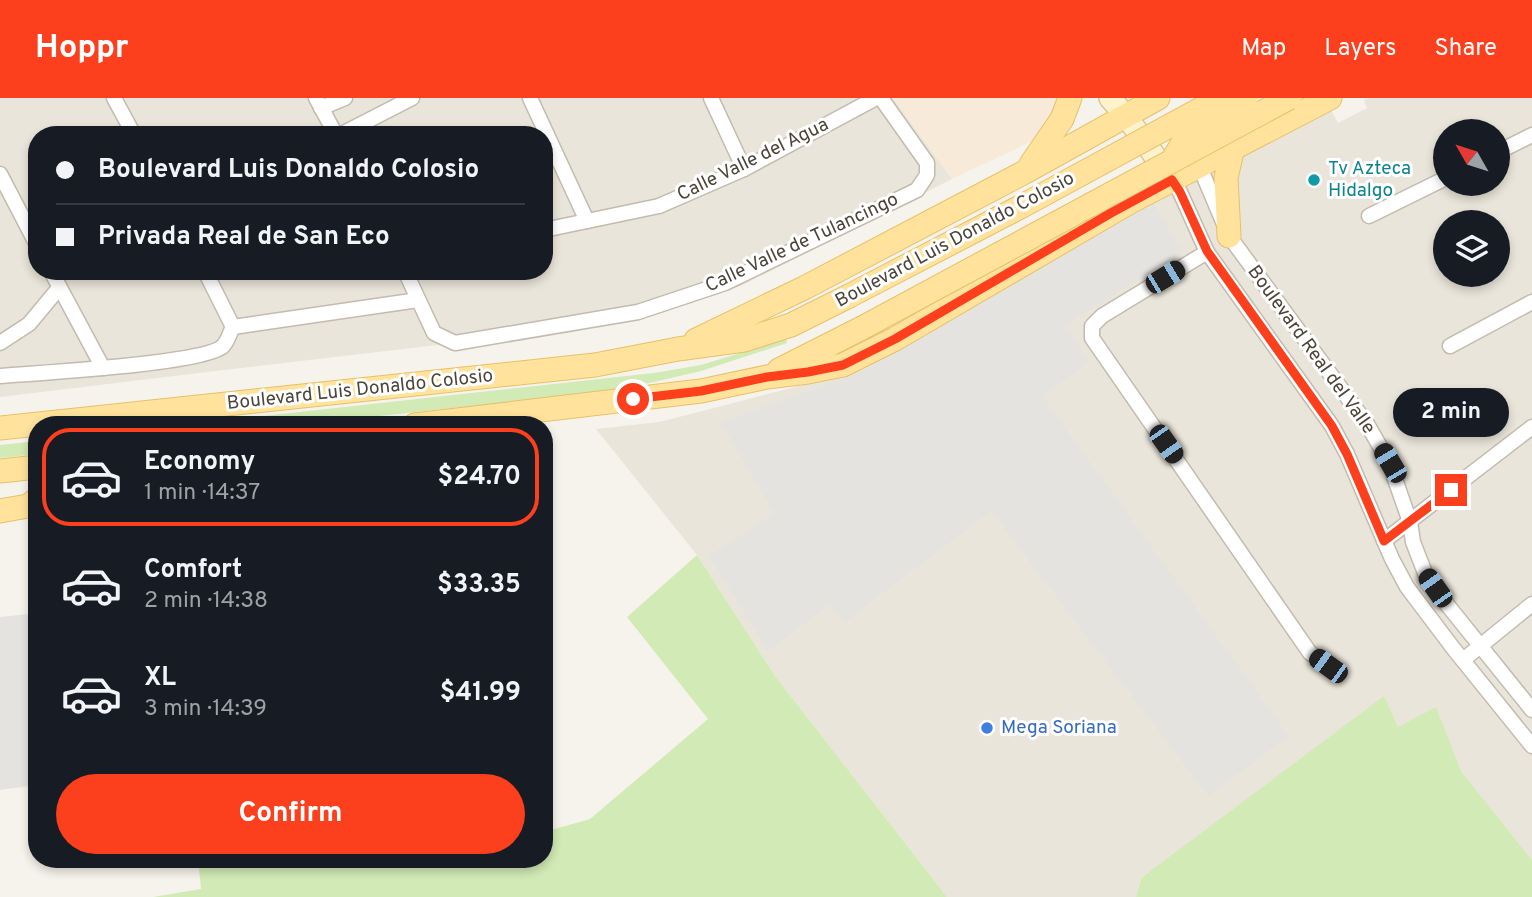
<!DOCTYPE html>
<meta charset="utf-8">
<style>
:root{--surface:#171b24;--page:#242831;--text:#f1f3f6;--muted:#9ea1a6;--line:#363941;--accent:#fc3f1d}
body{margin:0;font-family:Overpass,sans-serif;background:var(--page);color:var(--text);height:100vh;display:flex;flex-direction:column;font-size:26px;white-space:nowrap}
*{box-sizing:border-box;margin:0}
p{font-size:23px;color:var(--muted)}
.icon{flex:none;width:38px;height:38px;fill:none;stroke:currentColor;stroke-width:2;stroke-linecap:round;stroke-linejoin:round}
.map{position:relative;flex:1;overflow:hidden}
.details{position:absolute;left:28px;top:318px;width:525px;height:452px;display:flex;flex-direction:column;background:var(--surface);border-radius:28px;box-shadow:0 4px 10px #0003}
.details>*{flex:none}
.top-card{position:absolute;left:28px;top:28px;width:525px;height:154px;border-radius:28px;box-shadow:0 4px 10px #0003;display:grid;align-content:center;height:154px;padding:0 28px;background:var(--surface)}
.needle{width:46px;rotate:309deg}
.controls{position:absolute;left:1433px;top:21px;display:grid;gap:14px}
.controls a{display:grid;place-items:center;width:77px;height:77px;border-radius:50%;background:var(--surface);box-shadow:0 4px 10px #0003;font-size:35px}
.end{position:absolute;width:32px;height:32px;margin:-16px;border:9px solid #fc3f1d;background:#fff;box-shadow:0 0 0 4px #fff}
.from{border-radius:50%}
.bubble{position:absolute;height:49px;border-radius:24px;background:var(--surface);box-shadow:0 4px 10px #0003;font-size:23px;font-weight:700;line-height:49px;text-align:center}
.car{position:absolute;width:21px;height:42px;margin:-21px -10px;border-radius:9px;box-shadow:0 0 5px 2px #0007;background:linear-gradient(#222 24%,#8ab4d8 0 40%,#222 0 76%,#8ab4d8 0 86%,#222 0)}
.top-card b{display:flex;align-items:center;gap:24px;height:66px;font-size:26px}
.top-card b+b{border-top:2px solid var(--line)}
.top-card i{width:18px;height:18px;background:var(--text)}
ul{padding:12px 0 0;list-style:none}
li{display:flex;align-items:center;gap:21px;height:98px;margin:0 14px 10px;padding:0 14px;border:4px solid transparent;border-radius:28px}
li div{flex:1}
li b{display:block;font-size:26px}
li em{font-style:normal;font-weight:700}
li.on{border-color:var(--accent)}
li>.icon{width:63px;height:63px;stroke-width:1.5}
.button{display:flex;gap:14px;margin-top:auto;padding:14px 28px}
.button a{flex:1;height:80px;border-radius:42px;background:var(--accent);color:#fff;font-size:28px;font-weight:700;line-height:80px;text-align:center}
header{display:flex;align-items:center;gap:42px;box-sizing:border-box;height:98px;padding:0 35px;background:var(--accent);color:#fff}
header strong{font-size:33px}
nav{display:flex;gap:38px;margin-inline-start:auto;font-size:24px}
.map>svg:first-child{display:block}
.residential{fill:#eae5da;fill-rule:evenodd}
.commercial{fill:#f7ead8}
.green{fill:#d2eab5}
.parking{fill:#e5e3e0}
.lines{fill:none;stroke-linecap:round;stroke-linejoin:round}
.minor-casing{stroke:#c2bbae;stroke-width:17}
.secondary-casing{stroke:#d6c79b;stroke-width:24}
.primary-casing{stroke:#e6c16a;stroke-width:25}
.minor{stroke:#fff;stroke-width:14}
.secondary{stroke:#fff3cd;stroke-width:21}
.primary{stroke:#ffe39c;stroke-width:23}
.primary-bridge-casing{stroke:#e6c16a;stroke-width:25;stroke-linecap:butt}
.primary-bridge{stroke:#ffe39c;stroke-width:23}
.route{stroke:#fc3f1d;stroke-width:9}
.culture-dot{fill:#0f9aa8;stroke:#fff;stroke-width:2.5}
.shop-dot{fill:#3f7fe0;stroke:#fff;stroke-width:2.5}
.labels{text-anchor:middle;dominant-baseline:central;stroke-width:6;stroke-linejoin:round;paint-order:stroke}
.street-label{font-size:19px;fill:#4b4439;stroke:#fff}
.culture-label{font-size:19px;fill:#0d838f;stroke:#fff;text-anchor:start}
.shop-label{font-size:19px;fill:#366cbe;stroke:#fff;text-anchor:start}
</style>
<header>
<strong>Hoppr</strong>
<nav><a>Map</a><a>Layers</a><a>Share</a></nav>
</header>
<div class="map">
<svg width="1532" height="799" viewBox="0 0 1532 799">
<rect width="100%" height="100%" fill="#f6f3ec"/>
<!-- residential -->
<g class="residential">
<path d="M0,0H893L952,81L743,187L625,225L224,272L0,299ZM37,37H544V173H37Z"/>
<path d="M1369,0H1532V762L1461,673L1436,610L1398,630L1141,779L1136,799H947L775,578L697,457L596,331L659,324L722,308L799,288L862,264L1032,169L1329,8L1338,25L1367,10L1364,2ZM1446,33H1498V86H1446ZM1446,124H1498V177H1446Z"/>
</g>
<!-- commercial -->
<path class="commercial" d="M893,0H1061L1052,22L1032,43L952,81Z"/>
<!-- green -->
<g class="green">
<path d="M786,241L787,245L701,273L654,284L605,293L298,327H182L654,275L701,267Z"/>
<path d="M37,343V356L0,360V347Z"/>
<path d="M697,457L775,578L947,799H153L201,791L198,761H544V734L590,721L708,621L627,519Z"/>
<path d="M1384,598L1398,629L1436,609L1461,673L1532,762V799H1136L1141,780Z"/>
</g>
<!-- parking -->
<g class="parking">
<path d="M1153,105L1183,154L1065,227L1089,265L1042,298L1289,638L1208,698L991,413L845,524L830,506L768,553L709,458L774,416L721,324L854,277Z"/>
<path d="M37,515V687L0,692V519Z"/>
</g>
<g class="lines">
<!-- minor casing -->
<g class="minor-casing">
<g id="minor">
<path d="M114,0L134,37"/>
<path d="M316,0L336,37"/>
<path d="M530,0L587,123"/>
<path d="M711,0L744,71"/>
<path d="M321,10L345,0"/>
<path d="M340,37L412,0"/>
<path d="M1498,54L1532,37"/>
<path d="M1199,67L1229,138L1367,326L1389,364L1410,424L1413,444L1425,475L1445,504L1532,612"/>
<path d="M0,76L37,147"/>
<path d="M1172,82L1180,94L1207,154L1332,328L1347,356L1392,461L1407,489L1453,550L1532,648"/>
<path d="M1369,118L1446,80"/>
<path d="M544,132L659,108L744,71L876,0"/>
<path d="M1207,154L1102,218L1092,228V240L1310,555L1328,567"/>
<path d="M51,173L103,270"/>
<path d="M205,173L233,229"/>
<path d="M405,173L434,235L455,245L638,214L725,185L917,92L927,77V65L881,0"/>
<path d="M233,229L418,202"/>
<path d="M0,245L29,226L59,190"/>
<path d="M1450,248L1532,204"/>
<path d="M0,278C35,275 205,266 223,248C228,243 230,234 233,229"/>
<path d="M1384,443L1532,329"/>
<path d="M1463,562L1532,506"/>
</g>
</g>
<!-- secondary casing -->
<g class="secondary-casing">
<path id="secondary" d="M1110,0L1126,18L1172,82"/>
</g>
<!-- primary casing -->
<g class="primary-casing">
<g id="primary">
<path d="M1031,66L1062,21L1070,0"/>
<path d="M1229,138L1226,80L1233,49"/>
<path d="M696,242L804,190L1025,74L1158,0"/>
<path d="M779,272L862,230"/>
<path d="M415,327L701,293L767,279L808,274L843,267L895,241L1130,104L1330,0"/>
<path d="M0,330L595,267L678,251L744,242L791,227L847,199"/>
<path d="M0,373L37,369"/>
<path d="M0,413L28,408L37,401"/>
</g>
</g>
<!-- minor -->
<use href="#minor" class="minor"/>
<!-- secondary -->
<use href="#secondary" class="secondary"/>
<!-- primary -->
<use href="#primary" class="primary"/>
<!-- primary-bridge casing -->
<g class="primary-bridge-casing">
<g id="primary-bridge">
<path d="M1172,63L1190,33L1246,0"/>
<path d="M847,199L1024,107L1221,0"/>
<path d="M862,230L1289,0"/>
</g>
</g>
<!-- primary-bridge -->
<use href="#primary-bridge" class="primary-bridge"/>
</g>
<g class="lines">
<!-- route -->
<path class="route" d="M633,301L701,293L767,279L808,274L843,267L895,241L1111,115L1172,82L1180,94L1207,153L1332,328L1347,356L1384,443L1451,392"/>
</g>
<!-- markers -->
<circle class="culture-dot" cx="1314" cy="82" r="7"/>
<circle class="shop-dot" cx="987" cy="630" r="7"/>
<g class="labels">
<!-- street labels -->
<g class="street-label">
<text transform="translate(753 62) rotate(-26)">Calle Valle del Agua</text>
<text transform="translate(955 142) rotate(-28)">Boulevard Luis Donaldo Colosio</text>
<text transform="translate(802 145) rotate(-25)">Calle Valle de Tulancingo</text>
<text transform="translate(1311 252) rotate(54)">Boulevard Real del Valle</text>
<text transform="translate(360 292) rotate(-6)">Boulevard Luis Donaldo Colosio</text>
</g>
<!-- culture labels -->
<g class="culture-label">
<text x="1328" y="71">Tv Azteca<tspan x="1328" dy="22">Hidalgo</tspan></text>
</g>
<!-- shop labels -->
<g class="shop-label">
<text x="1001" y="630">Mega Soriana</text>
</g>
</g>
</svg>
<div class="controls">
<a><svg class="needle" viewBox="-14 -14 28 28"><path d="M0-13l5 13h-10z" fill="#e53935"/><path d="M0 13l5-13h-10z" fill="#9ea1a6"/></svg></a>
<a><svg class="icon" aria-label="layers" viewBox="0 0 24 24"><path d="M12 4l9 5-9 5-9-5zM3 14l9 5 9-5"/></svg></a>
</div>
<i class="end from" style="left:633px;top:301px"></i>
<i class="end" style="left:1451px;top:392px"></i>
<div class="bubble" style="left:1393px;top:290px;width:116px">2 min</div>
<i class="car" style="left:1165px;top:179px;rotate:59deg"></i>
<i class="car" style="left:1166px;top:346px;rotate:145deg"></i>
<i class="car" style="left:1390px;top:365px;rotate:329deg"></i>
<i class="car" style="left:1435px;top:490px;rotate:325deg"></i>
<i class="car" style="left:1328px;top:568px;rotate:306deg"></i>
<div class="top-card">
<b><i class="from"></i>Boulevard Luis Donaldo Colosio</b>
<b><i></i>Privada Real de San Eco</b>
</div>
<section class="details">
<ul>
<li class="on"><svg class="icon" aria-label="car" viewBox="0 0 24 24"><path d="M5 17H2v-5l4-1 3-4h7l3 4 3 1v5h-3M9 17h6M6 11h13"/><circle cx="7" cy="17" r="2"/><circle cx="17" cy="17" r="2"/></svg><div><b>Economy</b><p>1 min · 14:37</p></div><em>$24.70</em></li>
<li><svg class="icon" aria-label="car" viewBox="0 0 24 24"><path d="M5 17H2v-5l4-1 3-4h7l3 4 3 1v5h-3M9 17h6M6 11h13"/><circle cx="7" cy="17" r="2"/><circle cx="17" cy="17" r="2"/></svg><div><b>Comfort</b><p>2 min · 14:38</p></div><em>$33.35</em></li>
<li><svg class="icon" aria-label="car" viewBox="0 0 24 24"><path d="M5 17H2v-5l4-1 3-4h7l3 4 3 1v5h-3M9 17h6M6 11h13"/><circle cx="7" cy="17" r="2"/><circle cx="17" cy="17" r="2"/></svg><div><b>XL</b><p>3 min · 14:39</p></div><em>$41.99</em></li>
</ul>
<div class="button"><a>Confirm</a></div>
</section>
</div>
